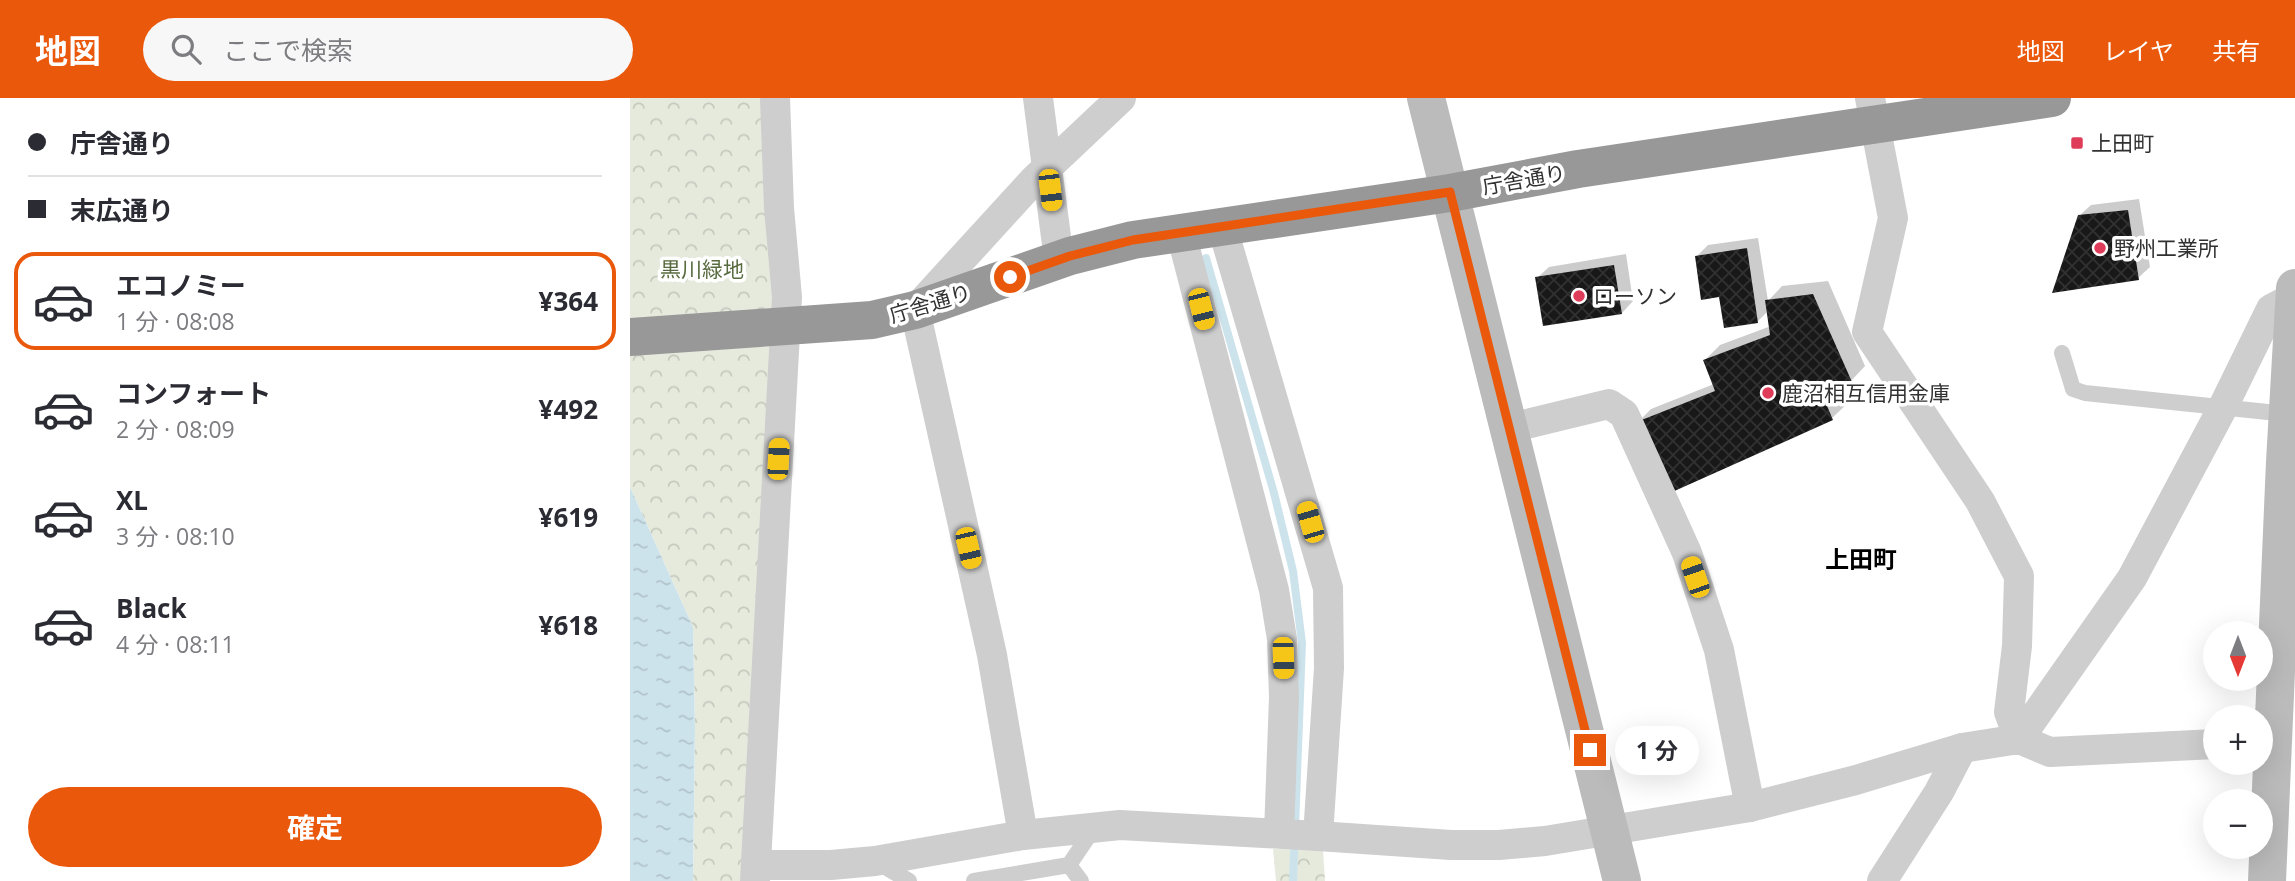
<!DOCTYPE html>
<html lang="ja">
<meta charset="utf-8">
<style>
:root{--surface:#fff;--page:#f7f7f7;--text:#2b2b33;--muted:#7c7c81;--line:#e1e1e2;--accent:#ea580c}
body{margin:0;font-family:"Open Sans","Noto Sans JP",sans-serif;background:var(--page);color:var(--text);height:100vh;display:flex;flex-direction:column;font-size:26px;white-space:nowrap}
*{box-sizing:border-box;margin:0}
p{font-size:23px;color:var(--muted)}
.icon{flex:none;width:38px;height:38px;fill:none;stroke:currentColor;stroke-width:2;stroke-linecap:round;stroke-linejoin:round}
.map{position:relative;flex:1;overflow:hidden}
.sheet{display:flex;flex-direction:column;background:var(--surface);width:630px}
.sheet>*{flex:none}
.hud{display:grid;align-content:center;height:154px;padding:0 28px;background:var(--surface)}
.needle{width:46px;rotate:180deg}
.buttons{position:absolute;left:1573px;top:523px;display:grid;gap:14px}
.buttons a{display:grid;place-items:center;width:70px;height:70px;border-radius:50%;background:var(--surface);box-shadow:0 7px 28px #0002;font-size:35px}
.end{position:absolute;width:32px;height:32px;margin:-16px;border:9px solid #ea580c;background:#fff;box-shadow:0 0 0 4px #fff}
.from{border-radius:50%}
.bubble{position:absolute;height:49px;border-radius:24px;background:var(--surface);box-shadow:0 7px 28px #0002;font-size:23px;font-weight:700;line-height:49px;text-align:center}
.car{position:absolute;width:21px;height:42px;margin:-21px -10px;border-radius:9px;box-shadow:0 0 5px 2px #0007;background:linear-gradient(#f5c518 24%,#345 0 40%,#f5c518 0 76%,#345 0 86%,#f5c518 0)}
.hud b{display:flex;align-items:center;gap:24px;height:66px;font-size:26px}
.hud b+b{border-top:2px solid var(--line)}
.hud i{width:18px;height:18px;background:var(--text)}
ul{padding:0;list-style:none}
li{display:flex;align-items:center;gap:21px;height:98px;margin:0 14px 10px;padding:0 14px;border:4px solid transparent;border-radius:21px}
li div{flex:1}
li b{display:block;font-size:26px}
li em{font-style:normal;font-weight:700}
li.current{border-color:var(--accent)}
li>.icon{width:63px;height:63px;stroke-width:1.5}
.cta{display:flex;gap:14px;margin-top:auto;padding:14px 28px}
.cta a{flex:1;height:80px;border-radius:42px;background:var(--accent);color:#fff;font-size:28px;font-weight:700;line-height:80px;text-align:center}
header{display:flex;align-items:center;gap:42px;box-sizing:border-box;height:98px;padding:0 35px;background:var(--accent);color:#fff}
header strong{font-size:33px}
nav{display:flex;gap:38px;margin-inline-start:auto;font-size:24px}
.search{width:490px;height:63px;background:var(--page);display:flex;align-items:center;gap:18px;box-sizing:border-box;padding:0 24px;border-radius:38px;color:var(--muted);font-size:26px}
main{display:flex;flex:1;min-height:0}
.map>svg:first-child{display:block}
.park{fill:url(#park-crowns)}
.water{fill:url(#water-ripples)}
.shadow{fill:#0003}
.lines{fill:none;stroke-linecap:round;stroke-linejoin:round}
.stream{stroke:#cde3ec;stroke-width:8}
.building{fill:url(#building-cross-hatch)}
.lane{stroke:#cecece;stroke-width:16}
.street{stroke:#cecece;stroke-width:30}
.secondary{stroke:#bbb;stroke-width:38}
.highway{stroke:#989898;stroke-width:38}
.route{stroke:#ea580c;stroke-width:9}
.poi-dot{fill:#df3c59;stroke:#fff;stroke-width:2.5}
.labels{text-anchor:middle;dominant-baseline:central;stroke-width:7;stroke-linejoin:round;paint-order:stroke}
.poi-label{font-size:21px;fill:#313131;stroke:#fff;text-anchor:start}
.street-label{font-size:21px;fill:#313131;stroke:#fff}
.park-label{font-size:21px;fill:#586b3f;stroke:#fff}
.quarter-label{font-size:24px;font-weight:bold;fill:#000;stroke:#fff}
</style>
<header>
<strong>地図</strong>
<div class="search"><svg class="icon" aria-label="search" viewBox="0 0 24 24"><circle cx="10" cy="10" r="6"/><path d="M15 15l6 6"/></svg>ここで検索</div>
<nav><a>地図</a><a>レイヤ</a><a>共有</a></nav>
</header>
<main>
<section class="sheet">
<div class="hud">
<b><i class="from"></i>庁舎通り</b>
<b><i></i>末広通り</b>
</div>
<ul>
<li class="current"><svg class="icon" aria-label="car" viewBox="0 0 24 24"><path d="M5 17H2v-5l4-1 3-4h7l3 4 3 1v5h-3M9 17h6M6 11h13"/><circle cx="7" cy="17" r="2"/><circle cx="17" cy="17" r="2"/></svg><div><b>エコノミー</b><p>1 分 · 08:08</p></div><em>¥364</em></li>
<li><svg class="icon" aria-label="car" viewBox="0 0 24 24"><path d="M5 17H2v-5l4-1 3-4h7l3 4 3 1v5h-3M9 17h6M6 11h13"/><circle cx="7" cy="17" r="2"/><circle cx="17" cy="17" r="2"/></svg><div><b>コンフォート</b><p>2 分 · 08:09</p></div><em>¥492</em></li>
<li><svg class="icon" aria-label="car" viewBox="0 0 24 24"><path d="M5 17H2v-5l4-1 3-4h7l3 4 3 1v5h-3M9 17h6M6 11h13"/><circle cx="7" cy="17" r="2"/><circle cx="17" cy="17" r="2"/></svg><div><b>XL</b><p>3 分 · 08:10</p></div><em>¥619</em></li>
<li><svg class="icon" aria-label="car" viewBox="0 0 24 24"><path d="M5 17H2v-5l4-1 3-4h7l3 4 3 1v5h-3M9 17h6M6 11h13"/><circle cx="7" cy="17" r="2"/><circle cx="17" cy="17" r="2"/></svg><div><b>Black</b><p>4 分 · 08:11</p></div><em>¥618</em></li>
</ul>
<div class="cta"><a>確定</a></div>
</section>
<div class="map">
<svg width="1665" height="783" viewBox="0 0 1665 783">
<defs>
<pattern id="park-crowns" width="20" height="18" patternUnits="userSpaceOnUse" patternTransform="scale(1.75)"><rect width="20" height="18" fill="#e5eadd"/><path d="M2 6a3 3 0 1 1 6 0M12 15a3 3 0 1 1 6 0" fill="none" stroke="#c5c9be"/></pattern>
<pattern id="water-ripples" width="26" height="14" patternUnits="userSpaceOnUse" patternTransform="scale(1.75)"><rect width="26" height="14" fill="#cde3ec"/><path d="M2 4q2-2 4 0t4 0M15 11q2-2 4 0t4 0" fill="none" stroke="#b0c3cb"/></pattern>
<pattern id="building-cross-hatch" width="8" height="8" patternUnits="userSpaceOnUse" patternTransform="scale(1.75)"><rect width="8" height="8" fill="#181818"/><path d="M0 0l8 8M0 8l8-8" fill="none" stroke="#313131"/></pattern>
</defs>
<rect width="100%" height="100%" fill="#fff"/>
<!-- park -->
<g class="park">
<path d="M0,0H135L146,197L142,202L146,261L118,783H63L65,631L63,529L0,389Z"/>
<path d="M643,751L693,752L695,783H646Z"/>
</g>
<!-- water -->
<path class="water" d="M0,389L63,529L65,631L63,783H0Z"/>
<!-- shadow -->
<g class="shadow">
<path d="M1509,101L1520,169L1508,180L1449,118L1461,107Z"/>
<path d="M1128,140L1138,203L1152,188L1198,183L1235,268L1221,283L1209,288L1217,306L1202,320L1006,326L1021,311L1084,286L1075,262L1090,247L1141,228L1139,212L1127,224L1091,197L1067,158L1078,147Z"/>
<path d="M996,156L1003,203L992,215L907,180L919,169Z"/>
</g>
<g class="lines">
<!-- stream -->
<path class="stream" d="M576,160L644,395L663,473L672,545L663,783"/>
</g>
<!-- building -->
<g class="building">
<path d="M1498,112L1509,182L1422,195L1448,117Z"/>
<path d="M1117,150L1128,225L1094,230L1089,199L1071,202L1065,158Z"/>
<path d="M984,167L992,216L913,228L905,179Z"/>
<path d="M1183,196L1222,284L1192,296L1203,322L1040,395L1004,325L1085,293L1073,262L1140,237L1135,202Z"/>
</g>
<g class="lines">
<!-- lane -->
<g class="lane">
<path d="M1432,255L1443,291L1455,295L1657,316"/>
<path d="M247,764L279,783"/>
<path d="M439,767L451,783"/>
<path d="M344,783L439,767L464,730"/>
</g>
<!-- street -->
<g class="street">
<path d="M408,0L429,162"/>
<path d="M1240,0L1263,120L1237,234L1350,403L1389,478L1387,548L1379,614L1389,641"/>
<path d="M592,128L698,490L699,570L688,738"/>
<path d="M551,135L644,492L652,541L654,599L649,735"/>
<path d="M880,330L979,306L994,316L1057,455L1089,552L1120,709"/>
<path d="M1389,641L1502,480L1593,309L1641,211L1664,199"/>
<path d="M393,737L362,557L285,212L403,83L491,0"/>
<path d="M127,767H201L245,763L393,737L490,727L688,738L821,747H869L915,743L1120,709L1226,682L1332,650L1389,641L1420,654L1586,646"/>
<path d="M125,783L157,199L149,110L145,0"/>
<path d="M1252,783L1309,694L1332,650"/>
</g>
<!-- secondary -->
<g class="secondary">
<path d="M796,0L992,783"/>
<path d="M1637,783L1655,364L1665,190"/>
</g>
<!-- highway -->
<path class="highway" d="M0,239L242,222L285,212L440,158L503,142L820,95L948,71L1422,0"/>
</g>
<g class="lines">
<!-- route -->
<path class="route" d="M380,179L440,158L503,142L820,94L960,652"/>
</g>
<!-- markers -->
<g class="poi-dot">
<rect x="1440" y="38" width="14" height="14" rx="3.5"/>
<circle cx="1470" cy="150" r="7"/>
<circle cx="949" cy="198" r="7"/>
<circle cx="1138" cy="295" r="7"/>
</g>
<g class="labels">
<!-- poi labels -->
<g class="poi-label">
<text x="1461" y="45">上田町</text>
<text x="1484" y="150">野州工業所</text>
<text x="963" y="198">ローソン</text>
<text x="1152" y="295">鹿沼相互信用金庫</text>
</g>
<!-- street labels -->
<g class="street-label">
<text transform="translate(894 81) rotate(-10)">庁舎通り</text>
<text transform="translate(300 205) rotate(-17)">庁舎通り</text>
</g>
<!-- park labels -->
<g class="park-label">
<text x="72" y="171">黒川緑地</text>
</g>
<!-- quarter labels -->
<g class="quarter-label">
<text x="1231" y="460">上田町</text>
</g>
</g>
</svg>
<div class="buttons">
<a><svg class="needle" viewBox="-14 -14 28 28"><path d="M0-13l5 13h-10z" fill="#e53935"/><path d="M0 13l5-13h-10z" fill="#7c7c81"/></svg></a>
<a>+</a>
<a>−</a>
</div>
<i class="end from" style="left:380px;top:179px"></i>
<i class="end" style="left:960px;top:652px"></i>
<div class="bubble" style="left:985px;top:628px;width:84px">1 分</div>
<i class="car" style="left:420px;top:92px;rotate:173deg"></i>
<i class="car" style="left:571px;top:211px;rotate:166deg"></i>
<i class="car" style="left:148px;top:361px;rotate:3deg"></i>
<i class="car" style="left:680px;top:424px;rotate:344deg"></i>
<i class="car" style="left:338px;top:450px;rotate:167deg"></i>
<i class="car" style="left:1065px;top:479px;rotate:341deg"></i>
<i class="car" style="left:653px;top:560px;rotate:178deg"></i>
</div>
</main>
